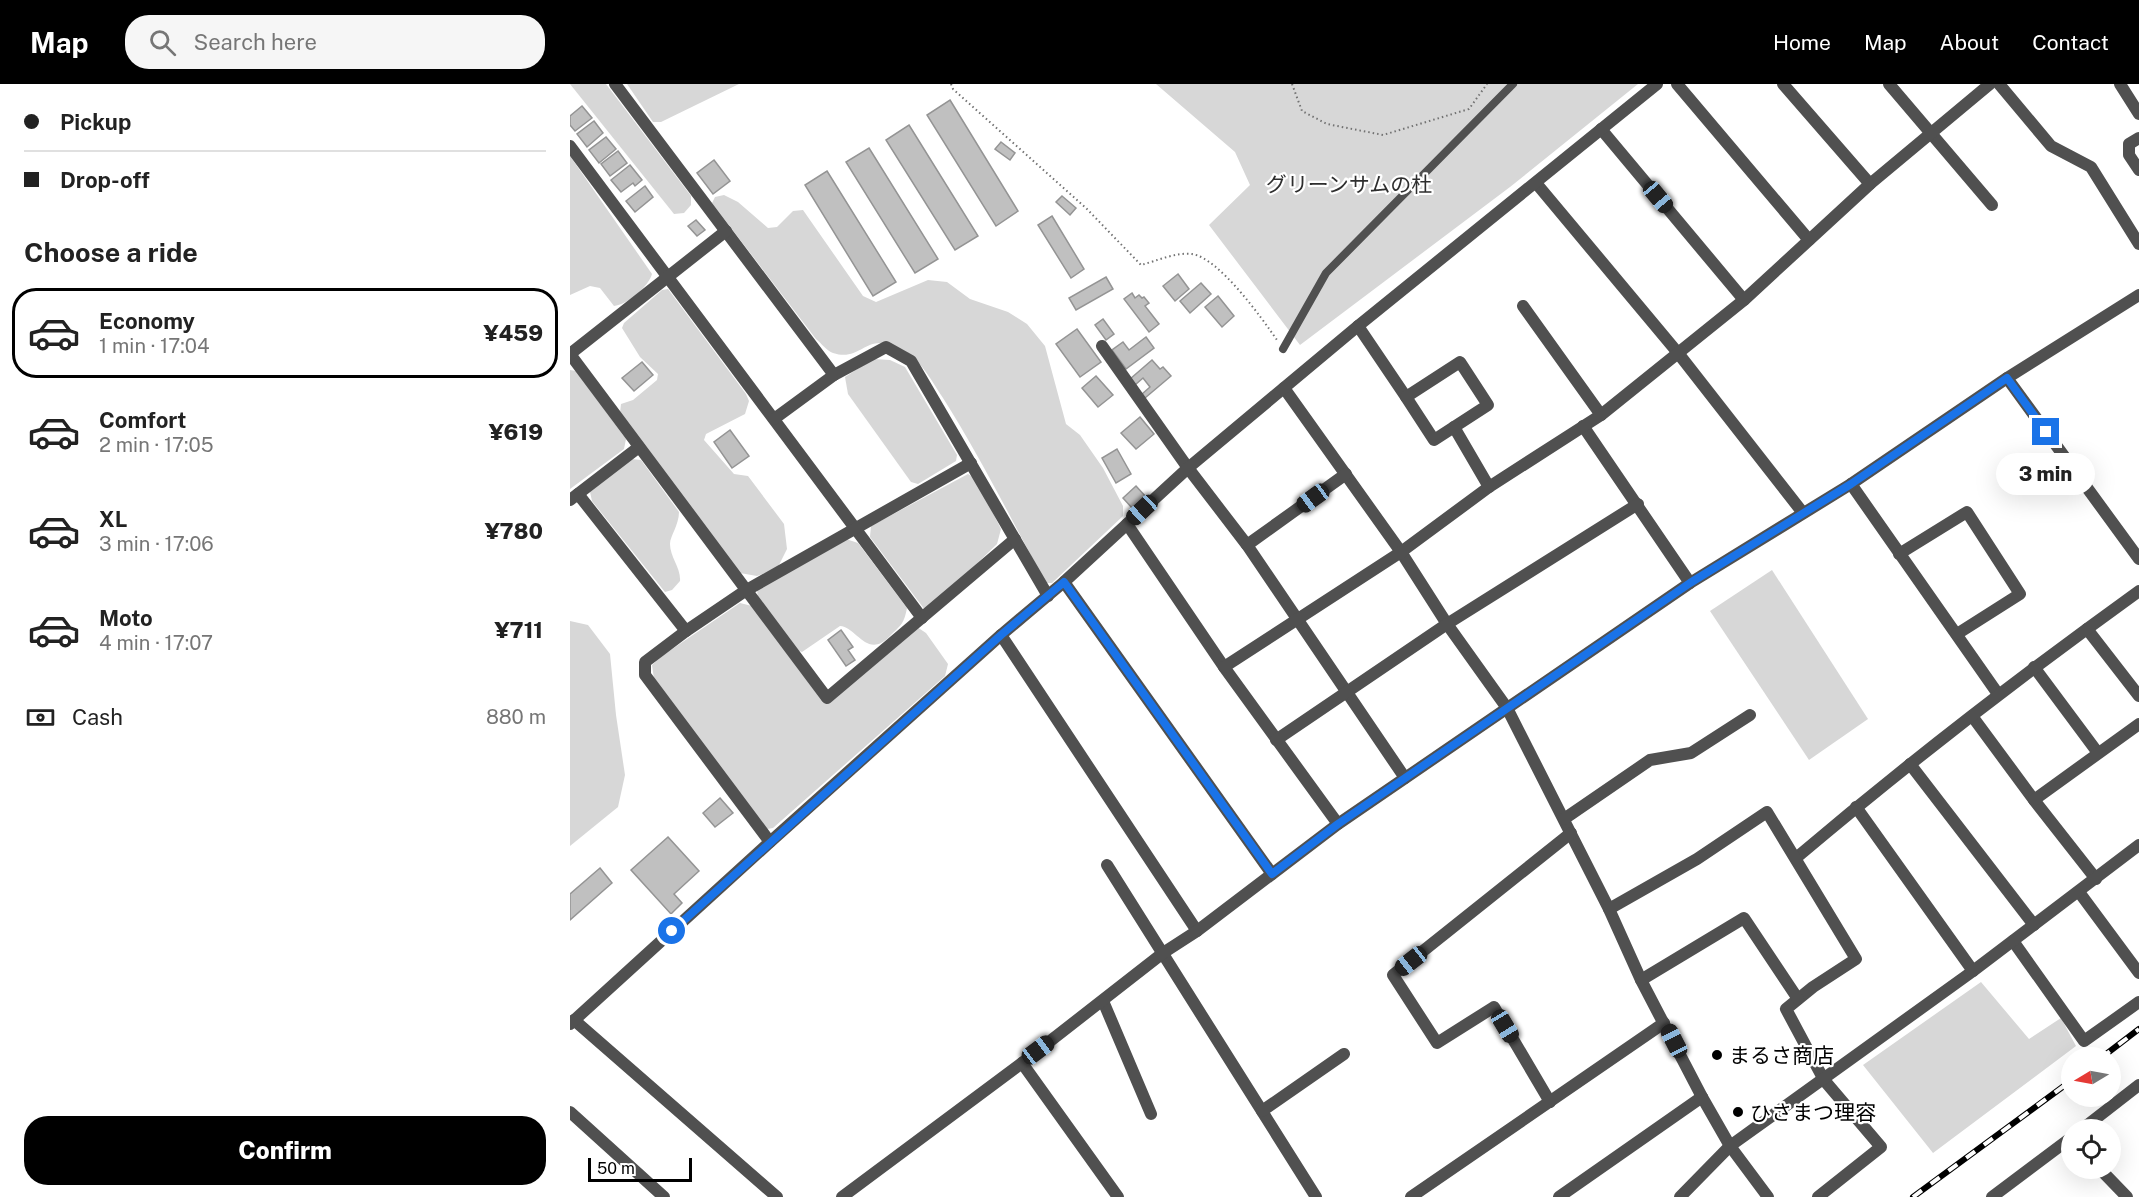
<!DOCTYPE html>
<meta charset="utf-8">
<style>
:root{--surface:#fff;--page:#f6f6f6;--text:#222;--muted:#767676;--line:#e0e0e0;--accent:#000}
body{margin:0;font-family:"Public Sans","Noto Sans JP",sans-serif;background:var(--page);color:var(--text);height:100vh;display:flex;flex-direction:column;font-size:22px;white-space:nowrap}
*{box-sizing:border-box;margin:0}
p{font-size:20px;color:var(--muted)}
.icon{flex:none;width:33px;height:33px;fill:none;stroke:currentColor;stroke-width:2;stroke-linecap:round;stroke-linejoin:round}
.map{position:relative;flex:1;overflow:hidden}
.sheet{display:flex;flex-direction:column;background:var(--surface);width:570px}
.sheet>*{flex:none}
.hud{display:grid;align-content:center;height:132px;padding:0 24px;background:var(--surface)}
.needle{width:39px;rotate:260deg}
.controls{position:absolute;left:1491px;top:963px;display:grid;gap:12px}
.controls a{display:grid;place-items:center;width:60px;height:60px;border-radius:50%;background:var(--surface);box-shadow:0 6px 24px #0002;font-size:30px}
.scale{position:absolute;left:18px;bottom:15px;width:104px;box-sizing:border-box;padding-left:6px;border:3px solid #000;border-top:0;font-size:16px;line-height:21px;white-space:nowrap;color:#000;-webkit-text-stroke:4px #fff;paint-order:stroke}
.end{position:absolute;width:27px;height:27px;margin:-14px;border:8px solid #1a73e8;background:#fff;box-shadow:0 0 0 3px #fff}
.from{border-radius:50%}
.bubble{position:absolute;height:42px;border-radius:21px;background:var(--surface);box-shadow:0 6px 24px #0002;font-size:20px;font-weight:800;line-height:42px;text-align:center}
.car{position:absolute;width:18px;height:36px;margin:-18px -9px;border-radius:8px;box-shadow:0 0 4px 2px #0007;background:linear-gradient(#222 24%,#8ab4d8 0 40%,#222 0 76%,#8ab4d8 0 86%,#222 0)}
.hud b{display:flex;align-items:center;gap:21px;height:57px;font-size:22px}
.hud b+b{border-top:2px solid var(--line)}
.hud i{width:15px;height:15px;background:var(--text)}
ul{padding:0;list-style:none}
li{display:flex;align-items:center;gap:18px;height:90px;margin:0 12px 9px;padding:0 12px;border:3px solid transparent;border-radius:24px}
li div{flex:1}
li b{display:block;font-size:22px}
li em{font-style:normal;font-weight:800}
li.active{border-color:var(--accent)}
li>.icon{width:54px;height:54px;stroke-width:1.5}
h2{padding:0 24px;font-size:27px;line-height:72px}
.pay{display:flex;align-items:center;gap:15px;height:66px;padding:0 24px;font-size:22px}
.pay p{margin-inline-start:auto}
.action{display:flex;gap:12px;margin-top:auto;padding:12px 24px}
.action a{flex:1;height:69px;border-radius:24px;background:var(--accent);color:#fff;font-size:24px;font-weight:800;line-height:69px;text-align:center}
header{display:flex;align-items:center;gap:36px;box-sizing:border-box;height:84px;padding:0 30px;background:var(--accent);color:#fff}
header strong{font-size:28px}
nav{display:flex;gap:33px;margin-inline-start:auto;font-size:21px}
.search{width:420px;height:54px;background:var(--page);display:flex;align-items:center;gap:15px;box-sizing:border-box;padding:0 21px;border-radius:24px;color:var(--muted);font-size:22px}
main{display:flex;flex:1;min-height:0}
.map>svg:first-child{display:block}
.green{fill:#d7d7d7}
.building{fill:#c0c0c0;stroke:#949494;stroke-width:1.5}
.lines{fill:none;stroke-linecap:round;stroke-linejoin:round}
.path{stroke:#727272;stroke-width:2;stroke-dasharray:1.5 3;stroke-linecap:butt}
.service{stroke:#505050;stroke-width:8}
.minor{stroke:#505050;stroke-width:12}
.tertiary{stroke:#505050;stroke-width:12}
.rail-casing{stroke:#000;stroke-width:6}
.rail{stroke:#fff;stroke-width:4;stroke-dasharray:11;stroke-linecap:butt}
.route{stroke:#1a73e8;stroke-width:8}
.poi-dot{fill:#000;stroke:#fff;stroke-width:2}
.labels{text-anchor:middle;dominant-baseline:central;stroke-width:4.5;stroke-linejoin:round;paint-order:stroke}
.park-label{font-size:21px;fill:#2e2e2e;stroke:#fff}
.poi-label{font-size:21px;fill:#000;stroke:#fff;text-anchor:start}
</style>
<header>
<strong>Map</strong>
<div class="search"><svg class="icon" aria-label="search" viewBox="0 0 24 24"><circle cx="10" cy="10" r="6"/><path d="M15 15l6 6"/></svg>Search here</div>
<nav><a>Home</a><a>Map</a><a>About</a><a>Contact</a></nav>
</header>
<main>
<section class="sheet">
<div class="hud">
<b><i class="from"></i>Pickup</b>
<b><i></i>Drop-off</b>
</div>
<h2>Choose a ride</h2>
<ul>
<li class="active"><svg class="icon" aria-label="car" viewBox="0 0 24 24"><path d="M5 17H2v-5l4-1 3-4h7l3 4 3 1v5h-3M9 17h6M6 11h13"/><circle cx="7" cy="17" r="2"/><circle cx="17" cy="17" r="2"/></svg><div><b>Economy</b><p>1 min · 17:04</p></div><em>¥459</em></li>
<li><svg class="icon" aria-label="car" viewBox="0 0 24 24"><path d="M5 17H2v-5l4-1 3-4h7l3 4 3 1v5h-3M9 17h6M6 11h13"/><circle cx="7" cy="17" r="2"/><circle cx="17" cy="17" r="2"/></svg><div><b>Comfort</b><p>2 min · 17:05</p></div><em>¥619</em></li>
<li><svg class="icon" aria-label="car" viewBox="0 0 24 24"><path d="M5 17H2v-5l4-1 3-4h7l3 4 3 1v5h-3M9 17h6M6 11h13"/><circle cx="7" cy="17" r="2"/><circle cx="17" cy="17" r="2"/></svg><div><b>XL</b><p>3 min · 17:06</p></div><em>¥780</em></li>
<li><svg class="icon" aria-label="car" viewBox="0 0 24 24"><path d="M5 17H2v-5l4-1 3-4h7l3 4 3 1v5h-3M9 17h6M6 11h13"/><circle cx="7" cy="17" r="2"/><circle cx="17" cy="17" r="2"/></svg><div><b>Moto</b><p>4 min · 17:07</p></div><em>¥711</em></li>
</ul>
<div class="pay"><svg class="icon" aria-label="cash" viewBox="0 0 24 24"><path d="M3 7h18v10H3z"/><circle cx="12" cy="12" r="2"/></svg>Cash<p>880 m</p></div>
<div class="action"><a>Confirm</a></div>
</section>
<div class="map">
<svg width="1569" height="1113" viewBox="0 0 1569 1113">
<rect width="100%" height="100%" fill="#fff"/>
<!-- green -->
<g class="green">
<path d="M0,0H36L121,112V121L114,129L104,130Z"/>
<path d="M57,0H169L91,38H83Z"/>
<path d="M586,0H1068L940,103L730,261L639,141L680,101L665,68Z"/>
<path d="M0,72L82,190C79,202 57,221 44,222L30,204L20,202L0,211Z"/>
<path d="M154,111L168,118L198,144L207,143L223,127L233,126L293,212L306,218L358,196L377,198L400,215L438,228L457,240L475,262L496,340L510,351L533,384L553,422V432L482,499H476C442,437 411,374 373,314C363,299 352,278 336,268C295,243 294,279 263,269C257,267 251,259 246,255L142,119L145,113Z"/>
<path d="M98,205L176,310L179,317L175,330L136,350L134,356L164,390L178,392L214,440L217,465L207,485L187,492L170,489L50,329L51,320L63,316L87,296L88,290L70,273L52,244L54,239L92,206Z"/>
<path d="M303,275L320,276L335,283L387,371L386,377L348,400L341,398L278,310L275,293Z"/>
<path d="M0,286L6,287L56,355L54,365L0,405Z"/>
<path d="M61,375L71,376L109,428C109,441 100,452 100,460C100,473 111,484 110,497L102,506L95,508L22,417L20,408Z"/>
<path d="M398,390L406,395L431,445L427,460L360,525L355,526L300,453L301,442Z"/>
<path d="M276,455L288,459L337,524C334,540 331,541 320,552C297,576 287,543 270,542L232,568L227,566L188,514L187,506Z"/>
<path d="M1202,486L1298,635L1239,676L1140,527Z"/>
<path d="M170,519L182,522L251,616H263L347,543L356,549L378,580L375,592L203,744L197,745L84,595L82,581L92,572Z"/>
<path d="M0,537L18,541L40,570L46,631L55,691L48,723L0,762Z"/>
<path d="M1411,898L1459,955L1491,934L1506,962L1363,1069L1293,981Z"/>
</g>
<!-- building -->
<g class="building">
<path d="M380,16L448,127L426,142L357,31Z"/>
<path d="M12,22L22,34L5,47L0,41V32Z"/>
<path d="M24,37L33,49L17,63L7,50Z"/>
<path d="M339,41L408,152L385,166L316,56Z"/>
<path d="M36,53L46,65L29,79L19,66Z"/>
<path d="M431,58L445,69L440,76L425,65Z"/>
<path d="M299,64L368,175L345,189L276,78Z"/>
<path d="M48,67L57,79L40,92L31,80Z"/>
<path d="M144,76L160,97L143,110L127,89Z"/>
<path d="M60,81L72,96L65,102L63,99L51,108L41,96Z"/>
<path d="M257,87L326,198L303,212L235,101Z"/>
<path d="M75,102L83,113L65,128L56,117Z"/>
<path d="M492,112L506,124L500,131L486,118Z"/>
<path d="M482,132L514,185L501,194L468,141Z"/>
<path d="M126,136L135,146L127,152L118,142Z"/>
<path d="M608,190L619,205L605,217L593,202Z"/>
<path d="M536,193L543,205L506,226L499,214Z"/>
<path d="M631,199L641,210L620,229L610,217Z"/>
<path d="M562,209L565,214L569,211L572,214L574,213L579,219L575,222L589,240L579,248L554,215Z"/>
<path d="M648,212L664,232L652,243L635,223Z"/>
<path d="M533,235L544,250L536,256L525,241Z"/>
<path d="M507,245L531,278L510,293L486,260Z"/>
<path d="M576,253L584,264L556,285L542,266L553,258L559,266Z"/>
<path d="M582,276L590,285L593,283L601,292L575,314L572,310L580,303L573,294L565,301L560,295Z"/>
<path d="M72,278L83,291L64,307L52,294Z"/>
<path d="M526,292L543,311L528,323L512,304Z"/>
<path d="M570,333L584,350L566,365L551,349Z"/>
<path d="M160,346L179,372L162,384L144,358Z"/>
<path d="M547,365L561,390L546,399L532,374Z"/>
<path d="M566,402L576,413L563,425L553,414Z"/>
<path d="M271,546L283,563L278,566L285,576L276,582L258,556Z"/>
<path d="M150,714L163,729L145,743L133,729Z"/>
<path d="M98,753L129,787L104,810L112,819L101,830L61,786Z"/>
<path d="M30,784L42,799L0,836V810Z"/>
</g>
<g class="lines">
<!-- path -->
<g class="path">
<path d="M381,0L383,5L516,124L571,181C586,177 606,168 622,170C649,174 691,233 707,256"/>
<path d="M722,0L732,27L757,40L813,51L899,25L917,0"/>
</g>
<!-- service -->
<path class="service" d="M713,265L756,189L943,0"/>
<!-- minor -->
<g class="minor">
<path d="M45,0L264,291"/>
<path d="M1107,0L1239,156"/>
<path d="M1213,0L1300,100"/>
<path d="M1319,0L1422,121"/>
<path d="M1429,0L1481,62L1521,83L1569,160"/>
<path d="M1550,0L1569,30"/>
<path d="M1031,45L1174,216"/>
<path d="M1569,54L1559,60V71L1569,86"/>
<path d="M0,62L352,534"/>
<path d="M966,99L1108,269L1233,429"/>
<path d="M953,222L1031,331"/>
<path d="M788,242L836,313"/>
<path d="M532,262L618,384L677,461L835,694"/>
<path d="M0,270L257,614L445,455"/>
<path d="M0,270L156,147"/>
<path d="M890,278L918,321L864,356L836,313Z"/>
<path d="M1437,294L1569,475"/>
<path d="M714,304L831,468L877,540L937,624L1039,825L1071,896L1132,1013L1160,1062L1198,1113"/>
<path d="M204,335L264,291L316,263L341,277L478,512"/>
<path d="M1013,342L1120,499"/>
<path d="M884,343L919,403"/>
<path d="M1281,400L1428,610"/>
<path d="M8,410L116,547"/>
<path d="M0,416L69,363"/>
<path d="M557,440L654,583L768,740"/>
<path d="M677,461L776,390"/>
<path d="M1329,470L1397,428L1450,510L1387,550"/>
<path d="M494,498L702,790"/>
<path d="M1517,545L1569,612"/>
<path d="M431,551L627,847"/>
<path d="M654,583L831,468L919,403L1031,331L1174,216L1300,100L1420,0"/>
<path d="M1464,583L1528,669"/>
<path d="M1402,632L1464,716L1526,795"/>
<path d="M706,656L877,540L1068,420"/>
<path d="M1340,680L1464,841"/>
<path d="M1464,716L1569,640"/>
<path d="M1286,723L1403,887"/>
<path d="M994,735L1080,676L1121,669L1180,631"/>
<path d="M200,758L75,591V578L116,547L175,507L401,379"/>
<path d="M1226,774C1337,680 1451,592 1569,507"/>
<path d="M537,781L746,1113"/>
<path d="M1509,808L1569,889"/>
<path d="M1039,825L1127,775L1197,728L1286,875L1243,903L1216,925L1254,996L1311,1063L1248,1113"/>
<path d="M1443,857L1514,957L1569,918"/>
<path d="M1071,896L1174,834L1228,915"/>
<path d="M533,917L581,1030"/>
<path d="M4,936L207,1113"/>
<path d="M452,979L548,1113"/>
<path d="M980,1018L924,923L867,959L823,891L1001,749"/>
<path d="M692,1027L774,970"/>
<path d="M0,1028L94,1113"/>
<path d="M1511,1046L1569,1001"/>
<path d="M1529,1084L1557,1113"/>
<path d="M272,1113L452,979L593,869L627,847L768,740L1120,499L1281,400L1437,294L1569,211"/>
<path d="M841,1113L1094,939"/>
<path d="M989,1113L1132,1013"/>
<path d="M1110,1113L1160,1062L1403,887L1569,761"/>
<path d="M1422,1113L1502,1053"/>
</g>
<!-- tertiary -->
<path class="tertiary" d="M0,940L200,758L431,551L494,498L618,384L788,242L1087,0"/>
<!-- rail casing -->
<g class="rail-casing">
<g id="rail">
<path d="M1531,974L1569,945"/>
<path d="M1343,1113L1502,996"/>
</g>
</g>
<!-- rail -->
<use href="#rail" class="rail"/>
</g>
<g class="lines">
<!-- route -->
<path class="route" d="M102,847L431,551L494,498L702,790L768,740L1120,499L1281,400L1437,294L1476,348"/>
</g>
<!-- markers -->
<g class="poi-dot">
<circle cx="1147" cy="971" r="6"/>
<circle cx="1168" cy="1028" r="6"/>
</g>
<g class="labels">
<!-- park labels -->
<g class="park-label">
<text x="779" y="100">グリーンサムの杜</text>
</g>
<!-- poi labels -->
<g class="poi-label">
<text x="1159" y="971">まるさ商店</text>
<text x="1180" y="1028">ひさまつ理容</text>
</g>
</g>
</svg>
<div class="controls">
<a><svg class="needle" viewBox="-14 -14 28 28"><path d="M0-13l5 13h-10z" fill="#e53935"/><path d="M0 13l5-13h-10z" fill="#767676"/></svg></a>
<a><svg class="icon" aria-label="locate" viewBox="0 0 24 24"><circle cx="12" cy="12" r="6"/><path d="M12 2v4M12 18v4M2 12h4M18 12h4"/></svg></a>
</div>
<div class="scale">50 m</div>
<i class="end from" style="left:102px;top:847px"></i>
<i class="end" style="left:1476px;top:348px"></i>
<div class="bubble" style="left:1426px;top:369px;width:99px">3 min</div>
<i class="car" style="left:1088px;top:113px;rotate:140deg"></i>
<i class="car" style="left:743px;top:414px;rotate:234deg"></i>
<i class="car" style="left:572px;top:426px;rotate:227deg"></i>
<i class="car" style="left:841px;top:877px;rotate:232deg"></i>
<i class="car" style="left:935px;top:942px;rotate:149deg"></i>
<i class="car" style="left:1104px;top:957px;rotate:333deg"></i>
<i class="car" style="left:468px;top:966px;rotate:53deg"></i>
</div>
</main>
